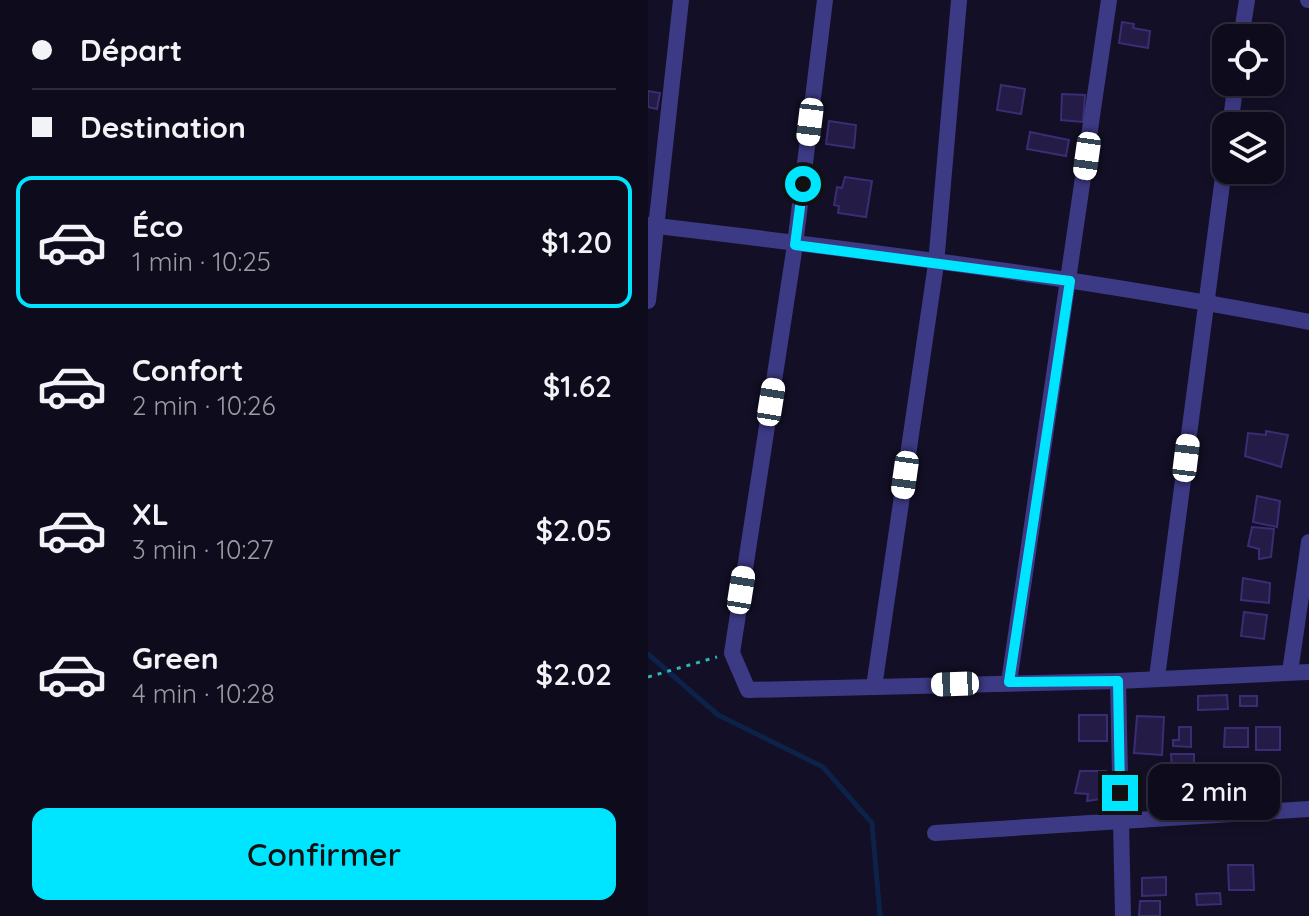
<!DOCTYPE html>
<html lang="fr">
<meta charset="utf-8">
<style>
:root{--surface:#0e0b1c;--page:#1c1929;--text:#f1f3f6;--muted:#9b9ba3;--line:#2e2b3b;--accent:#00e5ff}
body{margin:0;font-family:Quicksand,sans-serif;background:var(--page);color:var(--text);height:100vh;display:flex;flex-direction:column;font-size:30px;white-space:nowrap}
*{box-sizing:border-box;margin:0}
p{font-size:26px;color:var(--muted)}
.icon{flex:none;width:44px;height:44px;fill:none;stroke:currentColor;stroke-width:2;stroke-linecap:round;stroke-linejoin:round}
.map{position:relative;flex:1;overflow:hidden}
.sheet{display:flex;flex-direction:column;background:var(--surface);width:648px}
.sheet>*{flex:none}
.top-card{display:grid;align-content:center;height:176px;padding:0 32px;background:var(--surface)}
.tools{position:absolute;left:564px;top:24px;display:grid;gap:16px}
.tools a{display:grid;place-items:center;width:72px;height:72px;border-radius:16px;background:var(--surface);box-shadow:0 4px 12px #0003,0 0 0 2px var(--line);font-size:40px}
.end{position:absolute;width:36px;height:36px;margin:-18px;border:10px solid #00e5ff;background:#111;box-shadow:0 0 0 4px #111}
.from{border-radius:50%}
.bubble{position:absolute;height:56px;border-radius:16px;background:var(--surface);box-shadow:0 4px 12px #0003,0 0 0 2px var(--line);font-size:26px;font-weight:600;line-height:56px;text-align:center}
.car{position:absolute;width:24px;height:48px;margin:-24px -12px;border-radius:10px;box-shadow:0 0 6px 2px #0007;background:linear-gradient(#fff 24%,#345 0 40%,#fff 0 76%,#345 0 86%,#fff 0)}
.top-card b{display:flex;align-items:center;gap:28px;height:76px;font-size:30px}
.top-card b+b{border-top:2px solid var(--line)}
.top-card i{width:20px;height:20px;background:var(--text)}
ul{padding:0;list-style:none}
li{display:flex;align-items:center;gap:24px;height:132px;margin:0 16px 12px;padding:0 16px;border:4px solid transparent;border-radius:16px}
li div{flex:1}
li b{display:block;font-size:30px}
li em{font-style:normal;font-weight:600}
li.selected{border-color:var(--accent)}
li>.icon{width:72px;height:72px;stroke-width:1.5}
.primary-button{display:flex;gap:16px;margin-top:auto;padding:16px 32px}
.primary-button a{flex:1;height:92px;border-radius:16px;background:var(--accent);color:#111;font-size:32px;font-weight:600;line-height:92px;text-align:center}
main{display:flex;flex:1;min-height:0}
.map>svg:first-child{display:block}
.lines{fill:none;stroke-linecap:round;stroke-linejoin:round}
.stream{stroke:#0c2248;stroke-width:5}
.building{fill:#241b47;stroke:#3b2d73;stroke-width:2}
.path{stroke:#2fb8b0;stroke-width:3;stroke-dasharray:4 6;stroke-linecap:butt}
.minor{stroke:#3d3a85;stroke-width:16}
.route{stroke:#00e5ff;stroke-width:10}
</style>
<main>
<section class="sheet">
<div class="top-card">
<b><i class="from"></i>Départ</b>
<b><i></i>Destination</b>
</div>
<ul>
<li class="selected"><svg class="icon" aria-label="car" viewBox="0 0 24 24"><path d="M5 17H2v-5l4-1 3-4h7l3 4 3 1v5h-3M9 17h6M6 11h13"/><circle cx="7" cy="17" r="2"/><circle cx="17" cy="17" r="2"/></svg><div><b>Éco</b><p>1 min · 10:25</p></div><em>$1.20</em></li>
<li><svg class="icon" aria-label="car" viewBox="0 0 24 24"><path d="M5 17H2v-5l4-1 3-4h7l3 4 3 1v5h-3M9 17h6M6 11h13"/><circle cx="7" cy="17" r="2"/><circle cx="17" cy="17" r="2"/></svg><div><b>Confort</b><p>2 min · 10:26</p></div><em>$1.62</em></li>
<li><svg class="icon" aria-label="car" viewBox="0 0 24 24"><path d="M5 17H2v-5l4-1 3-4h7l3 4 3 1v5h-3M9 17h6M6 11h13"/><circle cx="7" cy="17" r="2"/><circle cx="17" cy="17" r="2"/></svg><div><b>XL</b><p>3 min · 10:27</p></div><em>$2.05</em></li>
<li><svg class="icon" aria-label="car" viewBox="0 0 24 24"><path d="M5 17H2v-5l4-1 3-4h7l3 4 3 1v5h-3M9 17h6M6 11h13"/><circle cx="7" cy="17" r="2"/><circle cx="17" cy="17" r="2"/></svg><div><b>Green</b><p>4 min · 10:28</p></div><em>$2.02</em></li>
</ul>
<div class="primary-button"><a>Confirmer</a></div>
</section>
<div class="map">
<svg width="661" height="916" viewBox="0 0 661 916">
<rect width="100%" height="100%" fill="#130f26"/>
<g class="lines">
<!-- stream -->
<path class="stream" d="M0,654L70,715L175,767L224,823L232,916"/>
</g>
<!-- building -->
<g class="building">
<path d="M474,22L486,24L485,28L502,31L500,48L471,43Z"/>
<path d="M353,85L377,89L373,114L349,110Z"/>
<path d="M0,91L12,93L9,109L0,107Z"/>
<path d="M414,94L437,95L435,122L413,120Z"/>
<path d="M181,121L208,125L206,148L178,144Z"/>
<path d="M382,132L421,140L418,156L379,149Z"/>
<path d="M197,177L224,181L218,217L190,213L191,206L186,205L189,187L194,188Z"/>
<path d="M618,431L640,435L633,467L597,456L600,433L618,435Z"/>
<path d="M609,496L632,501L629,527L605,522Z"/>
<path d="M604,527L626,529L623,557L611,559V549L600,546Z"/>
<path d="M595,578L622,583L621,603L593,600Z"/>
<path d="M596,612L619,615L616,639L593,636Z"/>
<path d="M579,695L580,709L550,710V696Z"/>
<rect x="592" y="696" width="17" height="10"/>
<rect x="431" y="715" width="28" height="26"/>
<path d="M489,716L516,717L514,755L486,753Z"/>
<path d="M531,727H543V747L525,746V740H531Z"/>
<rect x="608" y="727" width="24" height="23"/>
<path d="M577,728H600V747H576Z"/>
<path d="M523,754H546V772H524Z"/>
<path d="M432,771H458L459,798L439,801L440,794L427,793Z"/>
<path d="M531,775H546L547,809L532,810Z"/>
<path d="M580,865H605L606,890H581Z"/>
<path d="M518,877V895L494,896V878Z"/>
<path d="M572,893L573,904L549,905L548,894Z"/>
<path d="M492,901H512V916H491Z"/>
</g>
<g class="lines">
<!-- path -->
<path class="path" d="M0,677L69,657"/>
<!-- minor -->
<g class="minor">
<path d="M177,0L147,245L84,653L100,690L470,681L661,672"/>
<path d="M660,0H661"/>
<path d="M593,38L599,0"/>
<path d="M582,126L588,82"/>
<path d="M0,225C221,251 443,279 661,322"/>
<path d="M0,301L33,0"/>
<path d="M642,672L661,542"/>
<path d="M509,677L578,154"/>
<path d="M470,681L475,916"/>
<path d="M361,682L461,0"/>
<path d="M226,687L288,264L311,0"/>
<path d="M287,833L661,809"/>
</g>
</g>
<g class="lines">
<!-- route -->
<path class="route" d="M155,184L147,245L422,281L361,682L470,681L472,793"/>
</g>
</svg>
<div class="tools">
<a><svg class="icon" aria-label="locate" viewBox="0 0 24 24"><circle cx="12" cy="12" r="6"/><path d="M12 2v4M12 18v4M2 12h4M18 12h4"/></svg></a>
<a><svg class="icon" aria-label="layers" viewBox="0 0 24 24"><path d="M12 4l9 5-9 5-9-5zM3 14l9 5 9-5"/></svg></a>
</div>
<i class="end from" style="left:155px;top:184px"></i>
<i class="end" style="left:472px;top:793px"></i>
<div class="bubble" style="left:500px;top:764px;width:132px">2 min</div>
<i class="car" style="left:162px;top:122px;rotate:187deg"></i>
<i class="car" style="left:439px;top:156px;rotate:188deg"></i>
<i class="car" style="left:123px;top:402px;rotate:9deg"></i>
<i class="car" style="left:538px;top:458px;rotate:7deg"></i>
<i class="car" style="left:257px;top:475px;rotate:188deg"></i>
<i class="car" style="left:93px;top:590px;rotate:9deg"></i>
<i class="car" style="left:307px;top:684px;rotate:268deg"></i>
</div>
</main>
